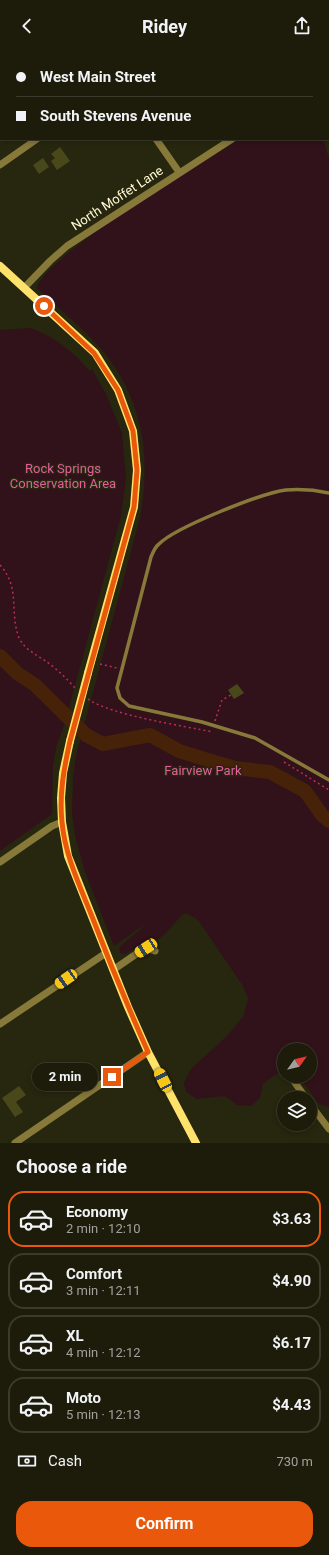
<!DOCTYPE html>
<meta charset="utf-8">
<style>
:root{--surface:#1d1c0b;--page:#2a2919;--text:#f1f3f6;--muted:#a0a19d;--line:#3b3a2c;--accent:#ea580c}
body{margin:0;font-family:Roboto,sans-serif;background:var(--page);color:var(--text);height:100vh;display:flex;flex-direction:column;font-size:15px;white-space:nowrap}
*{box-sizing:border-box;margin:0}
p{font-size:13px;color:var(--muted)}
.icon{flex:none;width:22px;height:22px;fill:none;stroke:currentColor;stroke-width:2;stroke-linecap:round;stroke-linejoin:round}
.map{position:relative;height:1091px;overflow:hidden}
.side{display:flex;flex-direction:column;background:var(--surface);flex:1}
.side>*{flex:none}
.guide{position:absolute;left:0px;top:0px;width:329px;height:88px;box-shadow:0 2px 6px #0003,0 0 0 1px var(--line);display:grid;align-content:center;height:88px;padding:0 16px;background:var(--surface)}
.needle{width:26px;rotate:56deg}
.fabs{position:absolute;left:277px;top:991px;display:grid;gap:8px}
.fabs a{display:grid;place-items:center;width:40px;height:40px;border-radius:50%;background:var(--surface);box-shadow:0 2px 6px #0003,0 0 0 1px var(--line);font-size:20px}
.end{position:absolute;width:18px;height:18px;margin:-9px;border:5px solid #ea580c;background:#fff;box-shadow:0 0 0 2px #fff}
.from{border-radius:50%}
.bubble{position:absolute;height:28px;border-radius:14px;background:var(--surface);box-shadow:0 2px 6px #0003,0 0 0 1px var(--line);font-size:13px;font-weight:700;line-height:28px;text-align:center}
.car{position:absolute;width:12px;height:24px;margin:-12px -6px;border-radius:5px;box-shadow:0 0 3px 1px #0007;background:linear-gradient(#f5c518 24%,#345 0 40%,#f5c518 0 76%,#345 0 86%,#f5c518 0)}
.guide b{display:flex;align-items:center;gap:14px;height:38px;font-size:15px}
.guide b+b{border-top:1px solid var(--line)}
.guide i{width:10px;height:10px;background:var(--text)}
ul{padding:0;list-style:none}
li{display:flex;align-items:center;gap:12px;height:56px;margin:0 8px 6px;padding:0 8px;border:2px solid var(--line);border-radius:16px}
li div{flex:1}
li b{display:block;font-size:15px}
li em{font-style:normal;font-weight:700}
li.on{border-color:var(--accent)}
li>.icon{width:36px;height:36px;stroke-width:1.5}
h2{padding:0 16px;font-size:18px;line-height:48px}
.pay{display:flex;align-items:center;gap:10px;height:44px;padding:0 16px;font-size:15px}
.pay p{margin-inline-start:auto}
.cta{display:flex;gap:8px;margin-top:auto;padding:8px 16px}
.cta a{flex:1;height:46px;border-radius:16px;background:var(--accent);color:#fff;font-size:16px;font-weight:700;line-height:46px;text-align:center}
header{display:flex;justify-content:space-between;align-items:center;height:52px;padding:0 16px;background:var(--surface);font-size:18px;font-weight:700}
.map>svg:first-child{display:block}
.green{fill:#32121a}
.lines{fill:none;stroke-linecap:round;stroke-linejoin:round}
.river{stroke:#462209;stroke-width:14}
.building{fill:#49481b}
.path{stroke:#bb2d56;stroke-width:1.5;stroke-dasharray:2 3;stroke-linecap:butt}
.lane{stroke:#877939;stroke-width:3.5}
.street{stroke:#877939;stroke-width:7}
.secondary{stroke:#ffe26c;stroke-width:8}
.primary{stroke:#beff5c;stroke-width:10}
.secondary-bridge{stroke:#ffe26c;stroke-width:8}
.route{stroke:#ea580c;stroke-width:5}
.labels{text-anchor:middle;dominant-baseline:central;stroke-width:3;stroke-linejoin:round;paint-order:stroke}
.street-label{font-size:13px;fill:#fffad5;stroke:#27260f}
.park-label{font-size:13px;fill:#e25e9d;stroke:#27260f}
</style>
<header><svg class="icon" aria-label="back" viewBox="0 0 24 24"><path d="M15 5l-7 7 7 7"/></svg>Ridey<svg class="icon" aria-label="share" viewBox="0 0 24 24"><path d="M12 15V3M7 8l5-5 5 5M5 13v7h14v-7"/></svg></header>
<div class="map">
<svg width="329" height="1091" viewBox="0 0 329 1091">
<rect width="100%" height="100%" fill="#27260f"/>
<!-- green -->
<g class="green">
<path d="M240,87H323L329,107V1055L319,1052L299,1024H310V998H284V1019L275,1023L263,1032L260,1046L251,1054L237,1053L225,1044L197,1047L186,1040L184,1031L191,1017L226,985L243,965L248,947L243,934L198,868L188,862H183L164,883L157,888L145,891L125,902L120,901L119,896C127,887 138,881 145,872L114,894L85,820L75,784L72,760L73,726L76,703L140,466C151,407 144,353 107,304C87,279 60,258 37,236C45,203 204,110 240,87Z"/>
<path d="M31,276C58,287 70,297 90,319L92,317L107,344L122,381L126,426L121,464L64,674L57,692L53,713L52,762L0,799V278Z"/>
</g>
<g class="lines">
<!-- river -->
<path class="river" d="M0,604L17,621L35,633L86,683L103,692L150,683L179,699L211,709L235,716L270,720L305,739L322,763L329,769"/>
</g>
<!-- building -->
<g class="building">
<path d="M60,95L70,109L57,118L51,109L55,106L51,102Z"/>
<path d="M43,106L49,115L39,122L33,113Z"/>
<path d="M237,632L244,641L234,647L228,638Z"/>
<path d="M19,1034L26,1043L16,1050L23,1060L15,1065L2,1046Z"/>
</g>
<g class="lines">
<!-- path -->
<g class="path">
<path d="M0,513C21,536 9,560 19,586C25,598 37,603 47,610C57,617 68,628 76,637"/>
<path d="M100,612L117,616"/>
<path d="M88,647C110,663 184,674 213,680"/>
<path d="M215,669L222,648L231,643"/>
<path d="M284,710L329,738"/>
</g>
<!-- lane -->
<path class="lane" d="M329,441C315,438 300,437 286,438C262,441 176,475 159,492C155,495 153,500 151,505L117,636L120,646L129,654L202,670L255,686L329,728"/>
<!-- street -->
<g class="street">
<path d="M96,0L97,1"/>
<path d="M164,1L165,0"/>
<path d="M156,87L179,120"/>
<path d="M0,113L37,87"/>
<path d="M24,236L50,209L67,194L232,87"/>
<path d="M0,810L52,774L62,770"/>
<path d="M113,918L145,896L155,899"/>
<path d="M0,972L106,901"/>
<path d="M290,1024L306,1046"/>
<path d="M310,1052L329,1077"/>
<path d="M15,1091L148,1000"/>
</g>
<!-- secondary -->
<g class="secondary">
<path d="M0,214L95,301L118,338L133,379L137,418L134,455L88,621"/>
<path d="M70,689L63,721L61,746L62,770L68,804L128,955L148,1000L196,1091"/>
</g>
<!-- primary -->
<g class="primary">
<path d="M307,0L308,1"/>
<path d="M321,0V1"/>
<path d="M328,25L329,28"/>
<path d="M328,69L329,73"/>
</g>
<!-- secondary-bridge -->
<path class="secondary-bridge" d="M70,689L88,621"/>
</g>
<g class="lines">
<!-- route -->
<path class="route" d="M44,254L94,301L118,338L133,379L137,418L134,455L70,689C64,716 59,742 62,770C65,803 79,832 91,862C109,909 128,955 148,1000L112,1025"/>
</g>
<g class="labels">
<!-- street labels -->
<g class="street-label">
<text transform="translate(117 146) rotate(-33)">North Moffet Lane</text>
</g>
<!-- park labels -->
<g class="park-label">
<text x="63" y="416">Rock Springs<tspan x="63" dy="15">Conservation Area</tspan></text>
<text x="203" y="718">Fairview Park</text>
</g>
</g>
</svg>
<div class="fabs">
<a><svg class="needle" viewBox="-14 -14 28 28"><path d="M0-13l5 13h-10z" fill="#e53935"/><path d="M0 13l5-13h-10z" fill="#a0a19d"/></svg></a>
<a><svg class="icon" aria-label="layers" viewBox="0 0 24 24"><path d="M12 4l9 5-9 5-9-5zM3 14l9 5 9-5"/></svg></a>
</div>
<i class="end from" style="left:44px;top:254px"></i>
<i class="end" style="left:112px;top:1025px"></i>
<div class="bubble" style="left:32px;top:1011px;width:66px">2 min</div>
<i class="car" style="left:146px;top:896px;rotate:237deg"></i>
<i class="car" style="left:66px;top:927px;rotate:236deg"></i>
<i class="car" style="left:163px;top:1028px;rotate:333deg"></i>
<div class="guide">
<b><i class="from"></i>West Main Street</b>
<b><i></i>South Stevens Avenue</b>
</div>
</div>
<section class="side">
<h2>Choose a ride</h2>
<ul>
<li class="on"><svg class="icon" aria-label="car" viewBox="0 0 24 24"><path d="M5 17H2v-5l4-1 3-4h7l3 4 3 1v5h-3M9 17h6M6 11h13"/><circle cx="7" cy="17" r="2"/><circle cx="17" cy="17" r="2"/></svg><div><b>Economy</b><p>2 min · 12:10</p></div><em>$3.63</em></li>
<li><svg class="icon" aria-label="car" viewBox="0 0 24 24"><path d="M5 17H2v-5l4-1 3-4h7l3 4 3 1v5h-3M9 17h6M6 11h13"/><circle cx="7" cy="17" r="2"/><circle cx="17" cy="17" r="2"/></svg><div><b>Comfort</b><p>3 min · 12:11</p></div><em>$4.90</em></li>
<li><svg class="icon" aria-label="car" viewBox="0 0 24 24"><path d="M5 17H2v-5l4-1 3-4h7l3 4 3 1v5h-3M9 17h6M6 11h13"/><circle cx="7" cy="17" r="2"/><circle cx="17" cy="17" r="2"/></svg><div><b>XL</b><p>4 min · 12:12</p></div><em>$6.17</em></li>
<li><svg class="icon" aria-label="car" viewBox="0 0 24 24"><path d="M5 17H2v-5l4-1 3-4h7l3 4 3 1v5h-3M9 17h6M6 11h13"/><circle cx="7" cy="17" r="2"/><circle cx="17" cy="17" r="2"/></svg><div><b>Moto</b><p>5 min · 12:13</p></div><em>$4.43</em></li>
</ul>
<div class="pay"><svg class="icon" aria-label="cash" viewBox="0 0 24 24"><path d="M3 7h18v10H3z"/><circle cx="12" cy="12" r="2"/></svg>Cash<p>730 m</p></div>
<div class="cta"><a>Confirm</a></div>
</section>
